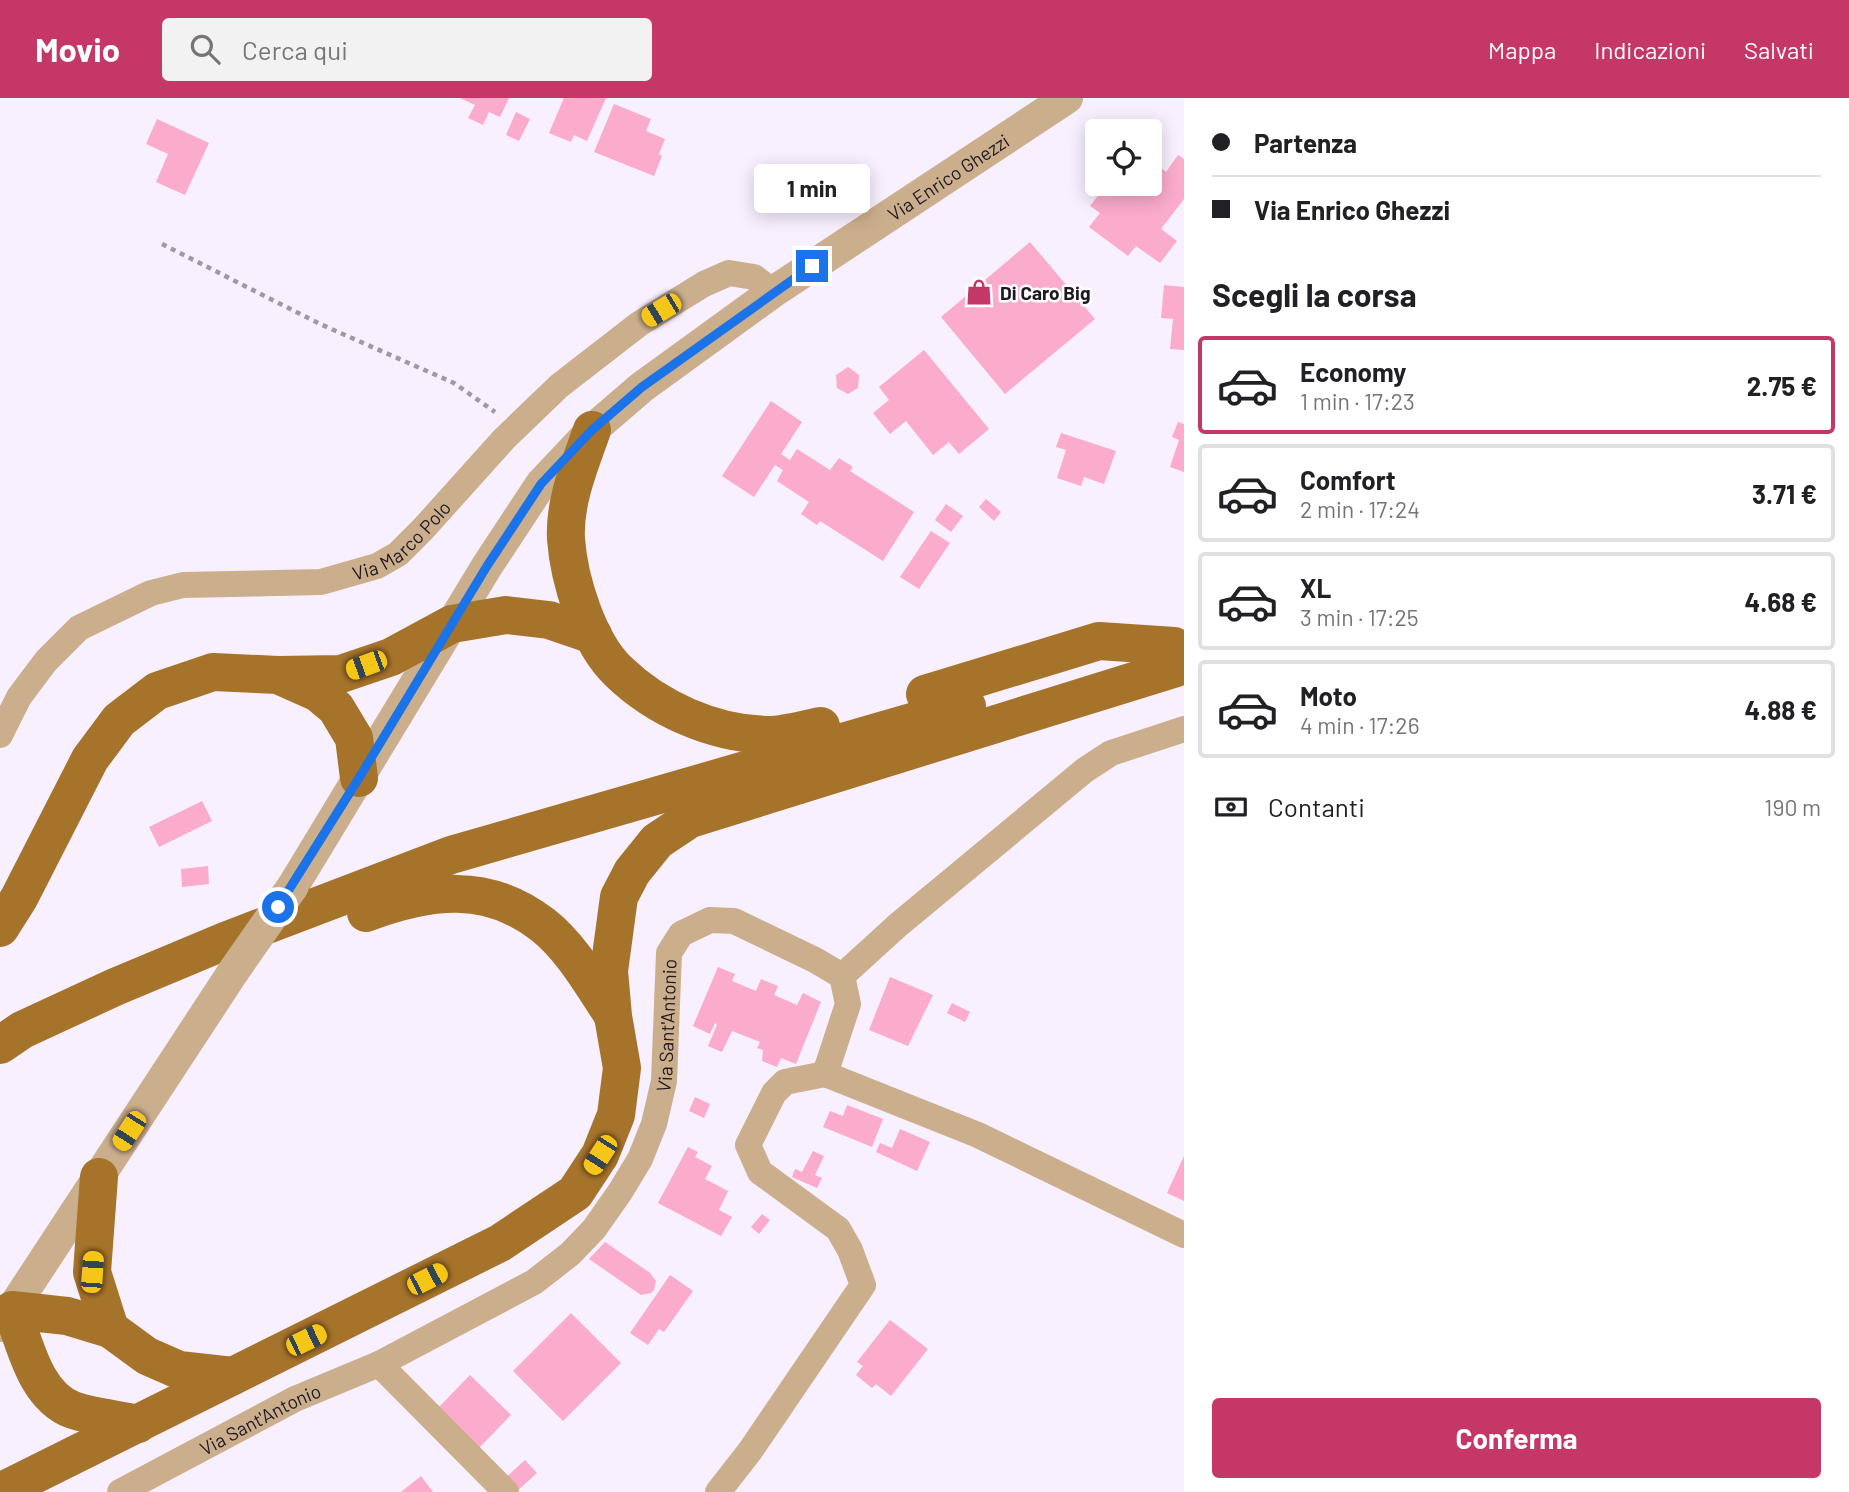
<!DOCTYPE html>
<html lang="it">
<meta charset="utf-8">
<style>
:root{--surface:#fff;--page:#f2f2f2;--text:#202124;--muted:#757577;--line:#e0e0e0;--accent:#c43766}
body{margin:0;font-family:Barlow,sans-serif;background:var(--page);color:var(--text);height:100vh;display:flex;flex-direction:column;font-size:26px;white-space:nowrap}
*{box-sizing:border-box;margin:0}
p{font-size:23px;color:var(--muted)}
.icon{flex:none;width:38px;height:38px;fill:none;stroke:currentColor;stroke-width:2;stroke-linecap:round;stroke-linejoin:round}
.map{position:relative;flex:1;overflow:hidden}
.panel{display:flex;flex-direction:column;background:var(--surface);width:665px}
.panel>*{flex:none}
.guide{display:grid;align-content:center;height:154px;padding:0 28px;background:var(--surface)}
.controls{position:absolute;left:1085px;top:21px;display:grid;gap:14px}
.controls a{display:grid;place-items:center;width:77px;height:77px;border-radius:7px;background:var(--surface);box-shadow:0 4px 18px #0003;font-size:35px}
.end{position:absolute;width:32px;height:32px;margin:-16px;border:9px solid #1a73e8;background:#fff;box-shadow:0 0 0 4px #fff}
.from{border-radius:50%}
.bubble{position:absolute;height:49px;border-radius:7px;background:var(--surface);box-shadow:0 4px 18px #0003;font-size:23px;font-weight:700;line-height:49px;text-align:center}
.car{position:absolute;width:21px;height:42px;margin:-21px -10px;border-radius:9px;box-shadow:0 0 5px 2px #0007;background:linear-gradient(#f5c518 24%,#345 0 40%,#f5c518 0 76%,#345 0 86%,#f5c518 0)}
.guide b{display:flex;align-items:center;gap:24px;height:66px;font-size:26px}
.guide b+b{border-top:2px solid var(--line)}
.guide i{width:18px;height:18px;background:var(--text)}
ul{padding:0;list-style:none}
li{display:flex;align-items:center;gap:21px;height:98px;margin:0 14px 10px;padding:0 14px;border:4px solid var(--line);border-radius:7px}
li div{flex:1}
li b{display:block;font-size:26px}
li em{font-style:normal;font-weight:700}
li.current{border-color:var(--accent)}
li>.icon{width:63px;height:63px;stroke-width:1.5}
h2{padding:0 28px;font-size:32px;line-height:84px}
.pay{display:flex;align-items:center;gap:18px;height:77px;padding:0 28px;font-size:26px}
.pay p{margin-inline-start:auto}
.cta{display:flex;gap:14px;margin-top:auto;padding:14px 28px}
.cta a{flex:1;height:80px;border-radius:7px;background:var(--accent);color:#fff;font-size:28px;font-weight:700;line-height:80px;text-align:center}
header{display:flex;align-items:center;gap:42px;box-sizing:border-box;height:98px;padding:0 35px;background:var(--accent);color:#fff}
header strong{font-size:33px}
nav{display:flex;gap:38px;margin-inline-start:auto;font-size:24px}
.search{width:490px;height:63px;background:var(--page);display:flex;align-items:center;gap:18px;box-sizing:border-box;padding:0 24px;border-radius:7px;color:var(--muted);font-size:26px}
main{display:flex;flex:1;min-height:0}
.map>svg:first-child{display:block}
.building{fill:#fbabcc}
.lines{fill:none;stroke-linecap:round;stroke-linejoin:round}
.path{stroke:#a098a5;stroke-width:4.5;stroke-dasharray:5 5;stroke-linecap:butt}
.minor{stroke:#cbae8c;stroke-width:26}
.tertiary{stroke:#cbae8c;stroke-width:32}
.primary{stroke:#a6732a;stroke-width:38}
.tertiary-bridge{stroke:#cbae8c;stroke-width:32}
.route{stroke:#1a73e8;stroke-width:9}
.labels{text-anchor:middle;dominant-baseline:central;stroke-width:5;stroke-linejoin:round;paint-order:stroke}
.street-label{font-size:19px;fill:#1e1821;stroke:#fff}
.poi-label{font-size:19px;font-weight:bold;fill:#1e1821;stroke:#fff;text-anchor:start}
</style>
<header>
<strong>Movio</strong>
<div class="search"><svg class="icon" aria-label="search" viewBox="0 0 24 24"><circle cx="10" cy="10" r="6"/><path d="M15 15l6 6"/></svg>Cerca qui</div>
<nav><a>Mappa</a><a>Indicazioni</a><a>Salvati</a></nav>
</header>
<main>
<div class="map">
<svg width="1184" height="1394" viewBox="0 0 1184 1394">
<rect width="100%" height="100%" fill="#f8efff"/>
<!-- building -->
<g class="building">
<path d="M460,0H509L500,19L489,14L483,27L468,20L475,7Z"/>
<path d="M564,0H606L587,43L574,37L571,44L549,35Z"/>
<path d="M614,6L651,21L646,33L665,41L659,56L662,58L654,78L594,54Z"/>
<path d="M516,14L530,21L519,43L506,37Z"/>
<path d="M157,21L209,45L185,97L156,84L168,56L146,46Z"/>
<path d="M1178,57L1184,61V101L1161,131L1177,143L1160,165L1136,148L1128,158L1089,129L1100,115L1090,108L1107,86H1119L1124,89L1126,86H1150V61L1166,74Z"/>
<path d="M1030,144L1095,221L1005,296L941,219Z"/>
<path d="M1164,187L1184,189V252L1170,251L1173,221L1161,220Z"/>
<path d="M924,252L989,331L959,356L949,344L933,357L906,323L890,336L873,315L889,302L879,289Z"/>
<path d="M848,269L859,277L858,290L848,296L837,290L836,277Z"/>
<path d="M771,303L802,324L781,356L790,362L797,351L830,372L839,360L853,369L850,373L914,414L883,463L820,423L817,427L801,416L809,404L777,383L783,372L775,367L754,399L722,378Z"/>
<path d="M1178,324L1184,326V374L1170,369L1179,342L1172,339Z"/>
<path d="M1061,335L1116,353L1104,386L1084,379L1081,388L1057,380L1066,352L1056,349Z"/>
<path d="M986,401L1001,414L994,423L979,409Z"/>
<path d="M946,406L963,418L951,434L935,422Z"/>
<path d="M931,433L950,445L919,491L900,479Z"/>
<path d="M202,703L212,723L159,749L149,729Z"/>
<path d="M208,768L209,786L182,789L181,771Z"/>
<path d="M718,869L735,876L732,883L756,893L761,881L778,888L774,897L797,907L803,895L821,904L796,966L781,960L777,969L762,963L763,952L757,950L760,944L732,933L722,954L708,948L717,927L715,925L710,936L693,928Z"/>
<path d="M890,879L933,897L908,948L869,932Z"/>
<path d="M952,905L970,914L965,924L947,915Z"/>
<path d="M695,999L710,1006L704,1020L689,1013Z"/>
<path d="M847,1007L883,1021L872,1049L823,1029L830,1013L843,1018Z"/>
<path d="M900,1031L930,1044L917,1073L876,1054L880,1045L892,1050Z"/>
<path d="M688,1049L698,1054L695,1059L712,1068L705,1081L728,1093L719,1112L732,1119L721,1138L658,1105Z"/>
<path d="M813,1053L824,1058L815,1077L822,1080L817,1090L792,1079L795,1071L802,1074Z"/>
<path d="M1184,1058V1103L1167,1095Z"/>
<path d="M762,1116L770,1122L759,1136L751,1129Z"/>
<path d="M605,1144L650,1175L656,1183L654,1192L651,1195L641,1197L589,1161Z"/>
<path d="M670,1177L693,1193L664,1234L659,1231L648,1247L630,1235Z"/>
<path d="M571,1215L621,1265L563,1323L513,1273Z"/>
<path d="M890,1222L928,1251L891,1298L876,1286L872,1290L856,1277L863,1268L857,1264Z"/>
<path d="M470,1277L511,1317L479,1350L438,1310Z"/>
<path d="M525,1362L537,1375L516,1394L504,1381Z"/>
<path d="M421,1378L433,1394H401Z"/>
</g>
<g class="lines">
<!-- path -->
<path class="path" d="M162,146L320,226L454,285L495,314"/>
<!-- minor -->
<g class="minor">
<path id="s1" d="M0,637L19,599L46,563L79,530L151,495L183,487L321,484L377,468L398,456L423,431L504,341L559,288L639,226L704,186L729,175L754,179L773,194"/>
<path d="M842,878L898,827L1085,672L1111,655L1184,631"/>
<path d="M379,1266L506,1394"/>
<path id="s2" d="M120,1394L295,1301L379,1266L534,1184L570,1156L594,1131L620,1094L640,1061L654,1026L664,983L669,855L681,836L710,822L734,823L815,862L842,878L848,906L825,976L978,1037L1184,1137"/>
<path d="M718,1394L750,1353L863,1187L850,1152L838,1131L760,1074L748,1047L774,995L785,984L825,976"/>
</g>
<!-- tertiary -->
<g class="tertiary">
<path id="s3" d="M293,788L487,468L541,386L592,332L642,289L773,194L1067,0"/>
<path d="M1,1228L233,874"/>
</g>
<!-- primary -->
<g class="primary">
<path d="M592,332C580,367 564,403 566,441C569,482 588,544 618,573C657,611 714,636 768,637C785,637 804,631 821,628"/>
<path d="M282,579L318,595L336,610L354,640L359,680"/>
<path d="M925,596L1099,543L1174,548"/>
<path d="M366,815C428,792 487,783 543,827C572,850 592,886 612,916"/>
<path d="M0,830L19,800L90,661L119,622L157,593L213,574L278,577L341,576L391,559L452,526L506,517L549,522L593,537"/>
<path d="M0,947L22,932L115,889L225,843L451,757L967,608"/>
<path d="M99,1079L92,1174L110,1231L147,1258L179,1272L233,1278"/>
<path d="M110,1231L67,1218L12,1212C25,1246 35,1298 73,1312C93,1319 117,1321 138,1326"/>
<path d="M0,1394L500,1145L575,1095L600,1057L616,1017L622,970L613,918L609,873L619,799L632,774L657,743L690,721L1176,570L1184,565"/>
</g>
<!-- tertiary-bridge -->
<path class="tertiary-bridge" d="M233,874L293,788"/>
</g>
<g class="lines">
<!-- route -->
<path class="route" d="M278,809L359,680L487,468L541,386L592,332L642,289L812,168"/>
</g>
<!-- icons -->
<defs>
<g id="shop-bare" transform="scale(2.1)"><path d="M-5-2.5h2.3a2.7 3.5 0 0 1 5.4 0H5L5.5 6h-11ZM-1.5-2.5h3a1.5 2.3 0 0 0-3 0Z" fill="#c43766" stroke="#fff" stroke-width="2.5" paint-order="stroke"/></g>
</defs>
<g fill-rule="evenodd">
<use href="#shop-bare" x="979" y="194"/>
</g>
<g class="labels">
<!-- street labels -->
<g class="street-label">
<text stroke="none"><textPath href="#s3" startOffset="984">Via Enrico Ghezzi</textPath></text>
<text stroke="none"><textPath href="#s1" startOffset="478">Via Marco Polo</textPath></text>
<text stroke="none"><textPath href="#s2" startOffset="766">Via Sant'Antonio</textPath></text>
<text stroke="none"><textPath href="#s2" startOffset="158">Via Sant'Antonio</textPath></text>
</g>
<!-- poi labels -->
<g class="poi-label">
<text x="1000" y="194">Di Caro Big</text>
</g>
</g>
</svg>
<div class="controls">
<a><svg class="icon" aria-label="locate" viewBox="0 0 24 24"><circle cx="12" cy="12" r="6"/><path d="M12 2v4M12 18v4M2 12h4M18 12h4"/></svg></a>
</div>
<i class="end from" style="left:278px;top:809px"></i>
<i class="end" style="left:812px;top:168px"></i>
<div class="bubble" style="left:754px;top:66px;width:116px">1 min</div>
<i class="car" style="left:661px;top:212px;rotate:239deg"></i>
<i class="car" style="left:366px;top:567px;rotate:250deg"></i>
<i class="car" style="left:129px;top:1033px;rotate:213deg"></i>
<i class="car" style="left:600px;top:1057px;rotate:213deg"></i>
<i class="car" style="left:92px;top:1174px;rotate:4deg"></i>
<i class="car" style="left:427px;top:1181px;rotate:63deg"></i>
<i class="car" style="left:306px;top:1242px;rotate:64deg"></i>
</div>
<section class="panel">
<div class="guide">
<b><i class="from"></i>Partenza</b>
<b><i></i>Via Enrico Ghezzi</b>
</div>
<h2>Scegli la corsa</h2>
<ul>
<li class="current"><svg class="icon" aria-label="car" viewBox="0 0 24 24"><path d="M5 17H2v-5l4-1 3-4h7l3 4 3 1v5h-3M9 17h6M6 11h13"/><circle cx="7" cy="17" r="2"/><circle cx="17" cy="17" r="2"/></svg><div><b>Economy</b><p>1 min · 17:23</p></div><em>2.75 €</em></li>
<li><svg class="icon" aria-label="car" viewBox="0 0 24 24"><path d="M5 17H2v-5l4-1 3-4h7l3 4 3 1v5h-3M9 17h6M6 11h13"/><circle cx="7" cy="17" r="2"/><circle cx="17" cy="17" r="2"/></svg><div><b>Comfort</b><p>2 min · 17:24</p></div><em>3.71 €</em></li>
<li><svg class="icon" aria-label="car" viewBox="0 0 24 24"><path d="M5 17H2v-5l4-1 3-4h7l3 4 3 1v5h-3M9 17h6M6 11h13"/><circle cx="7" cy="17" r="2"/><circle cx="17" cy="17" r="2"/></svg><div><b>XL</b><p>3 min · 17:25</p></div><em>4.68 €</em></li>
<li><svg class="icon" aria-label="car" viewBox="0 0 24 24"><path d="M5 17H2v-5l4-1 3-4h7l3 4 3 1v5h-3M9 17h6M6 11h13"/><circle cx="7" cy="17" r="2"/><circle cx="17" cy="17" r="2"/></svg><div><b>Moto</b><p>4 min · 17:26</p></div><em>4.88 €</em></li>
</ul>
<div class="pay"><svg class="icon" aria-label="cash" viewBox="0 0 24 24"><path d="M3 7h18v10H3z"/><circle cx="12" cy="12" r="2"/></svg>Contanti<p>190 m</p></div>
<div class="cta"><a>Conferma</a></div>
</section>
</main>
